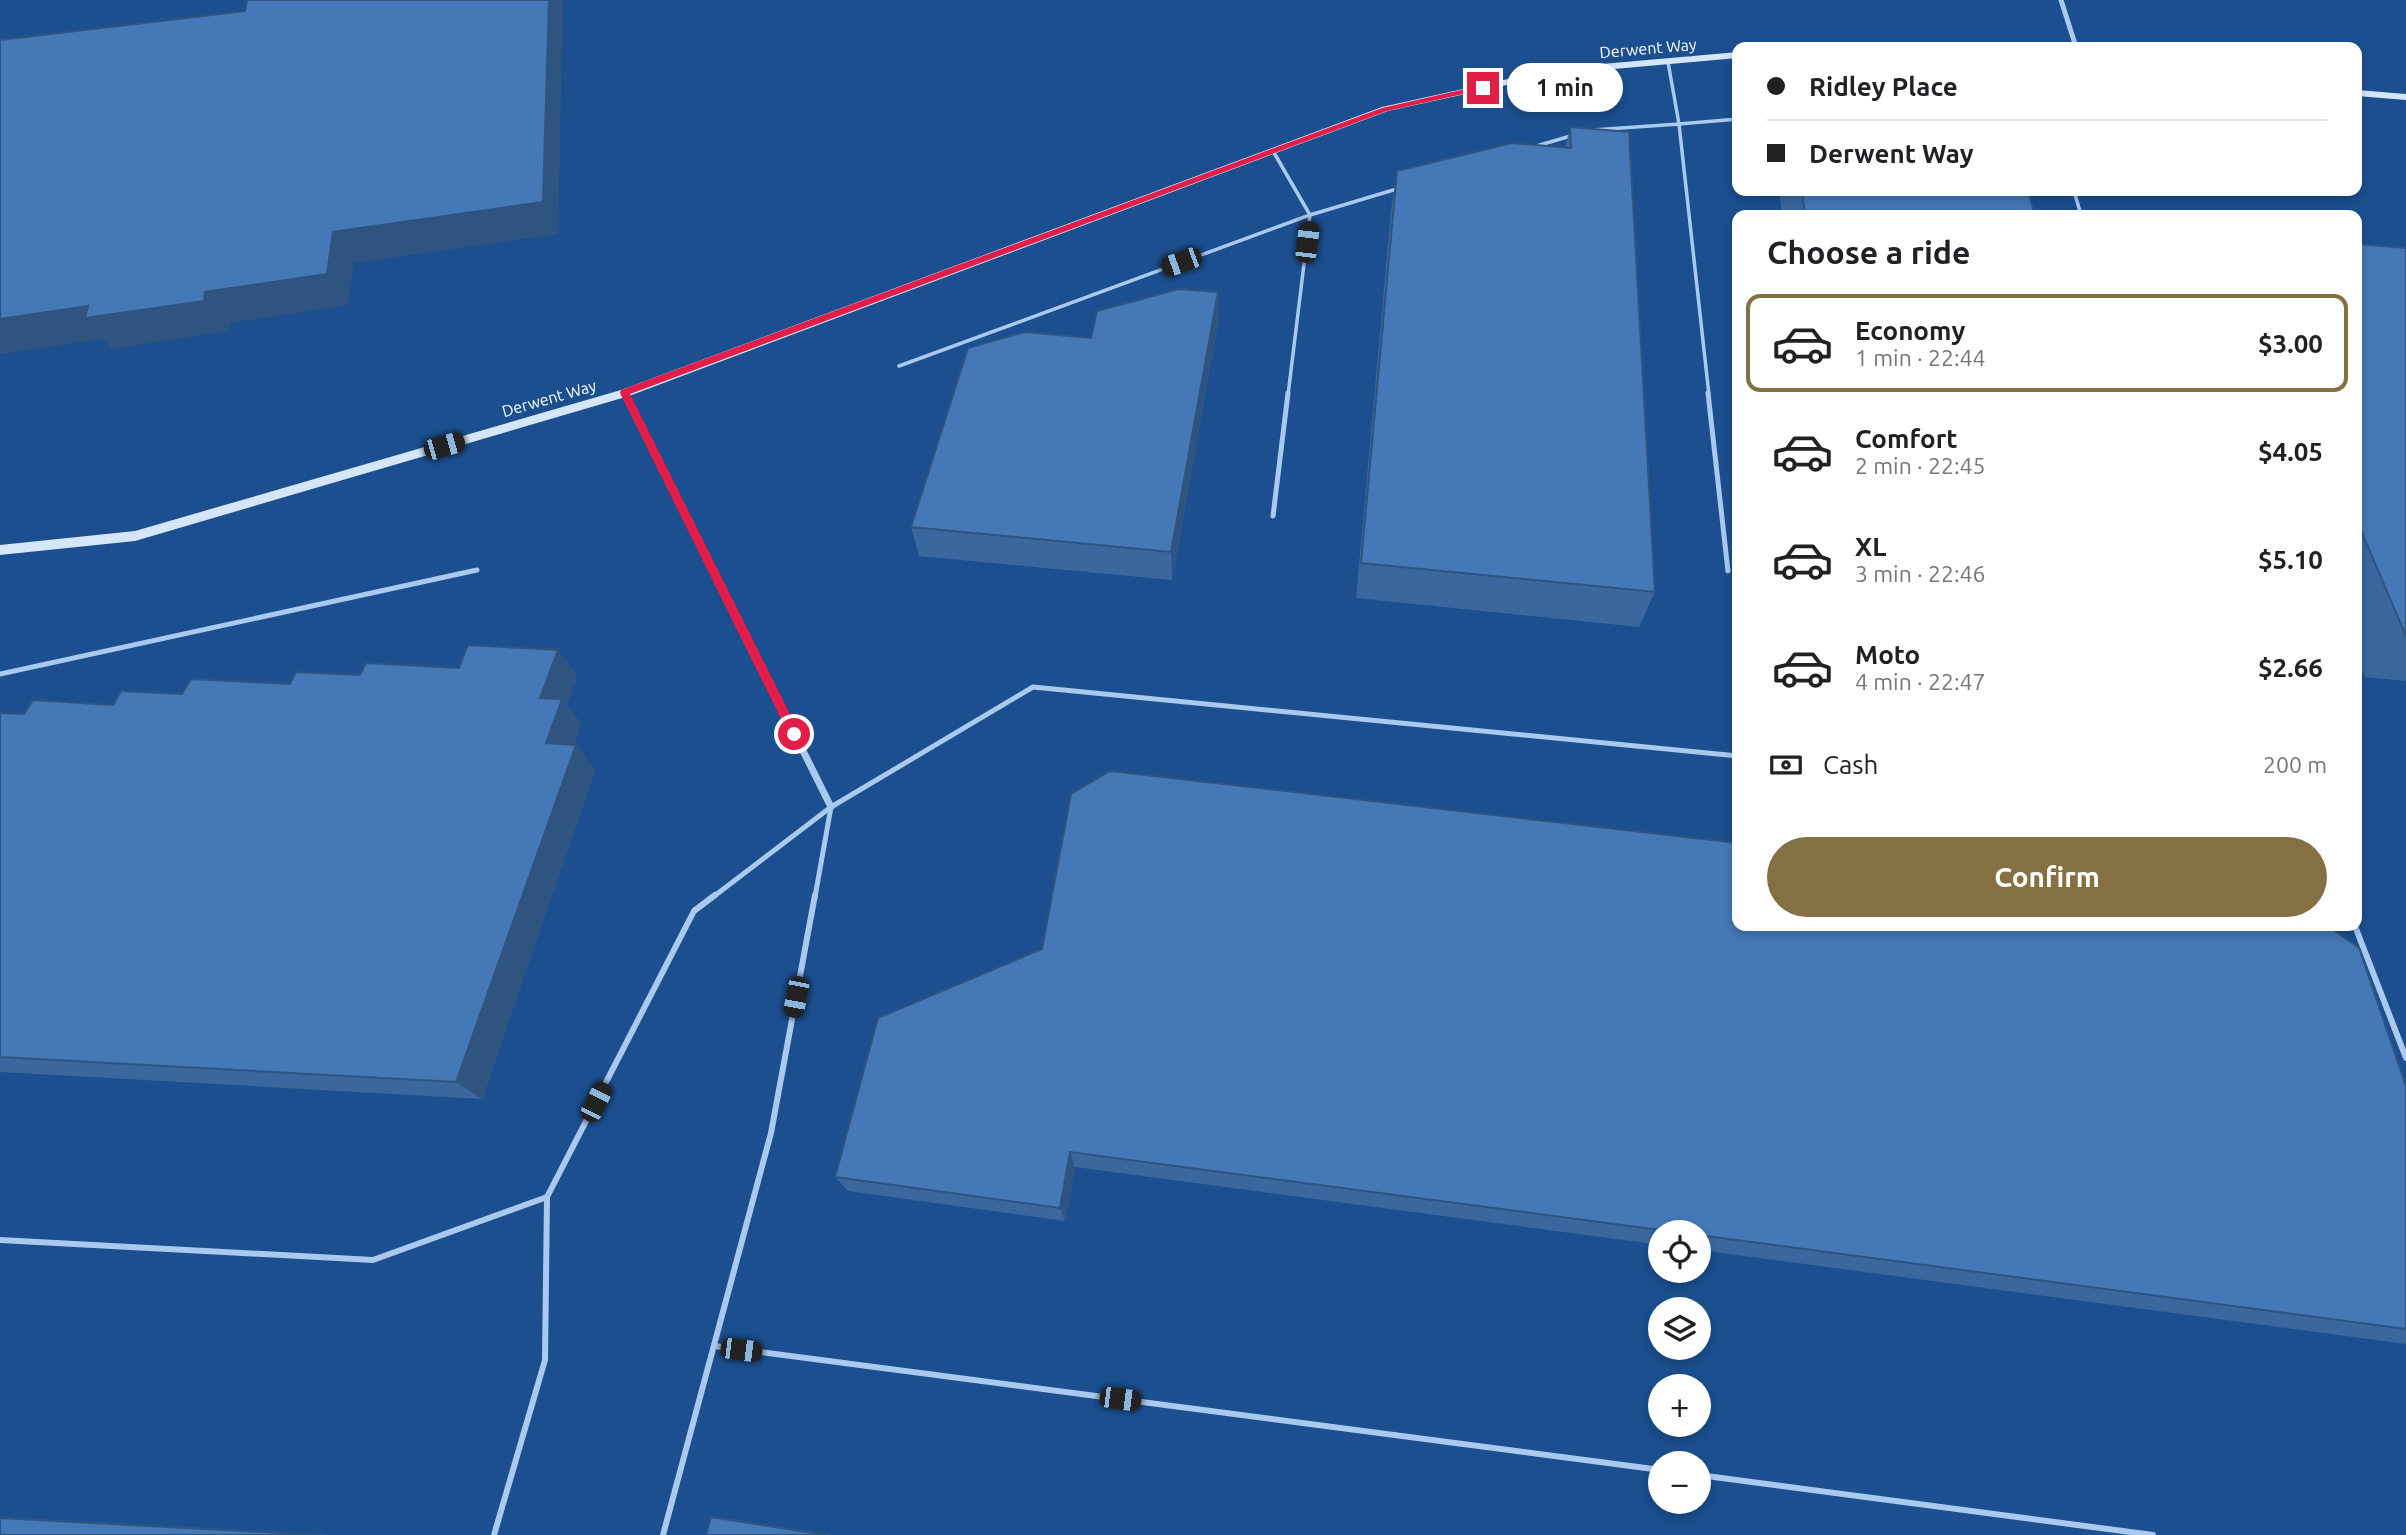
<!DOCTYPE html>
<meta charset="utf-8">
<style>
:root{--surface:#fff;--page:#f2f2f2;--text:#202124;--muted:#757577;--line:#e0e0e0;--accent:#847042}
body{margin:0;font-family:Ubuntu,sans-serif;background:var(--page);color:var(--text);height:100vh;display:flex;flex-direction:column;font-size:26px;white-space:nowrap}
*{box-sizing:border-box;margin:0}
p{font-size:23px;color:var(--muted)}
.icon{flex:none;width:38px;height:38px;fill:none;stroke:currentColor;stroke-width:2;stroke-linecap:round;stroke-linejoin:round}
.map{position:relative;flex:1;overflow:hidden}
.panel{position:absolute;left:1732px;top:210px;width:630px;height:721px;display:flex;flex-direction:column;background:var(--surface);border-radius:14px;box-shadow:0 4px 10px #0003}
.panel>*{flex:none}
.guide{position:absolute;left:1732px;top:42px;width:630px;height:154px;border-radius:14px;box-shadow:0 4px 10px #0003;display:grid;align-content:center;height:154px;padding:0 35px;background:var(--surface)}
.fabs{position:absolute;left:1648px;top:1220px;display:grid;gap:14px}
.fabs a{display:grid;place-items:center;width:63px;height:63px;border-radius:50%;background:var(--surface);box-shadow:0 4px 10px #0003;font-size:35px}
.end{position:absolute;width:32px;height:32px;margin:-16px;border:9px solid #e11d48;background:#fff;box-shadow:0 0 0 4px #fff}
.from{border-radius:50%}
.bubble{position:absolute;height:49px;border-radius:24px;background:var(--surface);box-shadow:0 4px 10px #0003;font-size:23px;font-weight:600;line-height:49px;text-align:center}
.car{position:absolute;width:21px;height:42px;margin:-21px -10px;border-radius:9px;box-shadow:0 0 5px 2px #0007;background:linear-gradient(#222 24%,#8ab4d8 0 40%,#222 0 76%,#8ab4d8 0 86%,#222 0)}
.guide b{display:flex;align-items:center;gap:24px;height:66px;font-size:26px}
.guide b+b{border-top:2px solid var(--line)}
.guide i{width:18px;height:18px;background:var(--text)}
ul{padding:0;list-style:none}
li{display:flex;align-items:center;gap:21px;height:98px;margin:0 14px 10px;padding:0 21px;border:4px solid transparent;border-radius:14px}
li div{flex:1}
li b{display:block;font-size:26px}
li em{font-style:normal;font-weight:600}
li.current{border-color:var(--accent)}
li>.icon{width:63px;height:63px;stroke-width:1.5}
h2{padding:0 35px;font-size:32px;line-height:84px}
.pay{display:flex;align-items:center;gap:18px;height:77px;padding:0 35px;font-size:26px}
.pay p{margin-inline-start:auto}
.cta{display:flex;gap:14px;margin-top:auto;padding:14px 35px}
.cta a{flex:1;height:80px;border-radius:42px;background:var(--accent);color:#fff;font-size:28px;font-weight:600;line-height:80px;text-align:center}
.map>svg:first-child{display:block}
.lines{fill:none;stroke-linecap:round;stroke-linejoin:round}
.lane-far2{stroke:#a9c9ee;stroke-width:3.5}
.lane-far1{stroke:#a9c9ee;stroke-width:5}
.lane{stroke:#a9c9ee;stroke-width:6}
.street-far1{stroke:#a9c9ee;stroke-width:5}
.street{stroke:#a9c9ee;stroke-width:7}
.secondary{fill:#d6e6fa;fill-rule:evenodd}
.wall{fill:#3a679d}
.shaded-wall{fill:#305480}
.building{fill:#4478b7;stroke:#305480;stroke-width:2}
.route{fill:#e11d48}
.labels{text-anchor:middle;dominant-baseline:central;stroke-width:6;stroke-linejoin:round;paint-order:stroke}
.far-street-label{font-size:16px;fill:#fff;stroke:#1b4f8f}
</style>
<div class="map">
<svg width="2406" height="1535" viewBox="0 0 2406 1535">
<rect width="100%" height="100%" fill="#1b4f8f"/>
<g class="lines">
<!-- lane-far2 -->
<g class="lane-far2">
<path d="M1668,62L1679,124L1738,119"/>
<path d="M1593,130L1679,124L1709,395"/>
<path d="M1533,147L1574,135"/>
<path d="M1273,151L1310,215L1400,188"/>
<path d="M2074,191L2081,215"/>
<path d="M899,366L1310,215L1288,395"/>
</g>
<!-- lane-far1 -->
<g class="lane-far1">
<path d="M1708,393L1728,571"/>
<path d="M1273,516L1288,393"/>
<path d="M0,674L477,570"/>
<path d="M713,897L831,807L1033,687L1738,756"/>
<path d="M815,897L831,807"/>
</g>
<!-- lane -->
<g class="lane">
<path d="M2355,926L2406,1058"/>
<path d="M0,1240L373,1260L547,1197L694,911L715,895"/>
<path d="M714,1346L1661,1470"/>
<path d="M1699,1475L2153,1535"/>
<path d="M494,1535L545,1360L547,1197"/>
<path d="M663,1535L771,1133L815,895"/>
</g>
<!-- street-far1 -->
<path class="street-far1" d="M2061,0L2076,47"/>
<!-- street -->
<path class="street" d="M625,393L831,807"/>
<!-- secondary -->
<g class="secondary">
<path d="M1738,52V58L1557,74L1388,111L629,396L135,541L0,555V545L135,531L621,390L1382,107L1557,68Z"/>
<path d="M2357,90L2406,94V100L2357,96Z"/>
</g>
</g>
<!-- wall -->
<g class="wall">
<path d="M1570,127L1655,592L1639,627L1356,598L1391,210L1397,171L1565,148Z"/>
<path d="M1779,191H2028L2035,215H1782Z"/>
<path d="M2357,244L2406,248V681L2365,677L2357,657Z"/>
<path d="M1218,292V323L1172,580L919,556L911,527Z"/>
<path d="M558,650L577,677L567,705L581,724L574,745H576L595,770L482,1099L0,1072V713L24,714L113,705L182,694L290,684L360,675L459,668Z"/>
<path d="M878,1018L2406,1086V1344L1699,1250V1232H1661V1245L1075,1167L1065,1221L848,1191L835,1177Z"/>
<path d="M0,1517L333,1535H0Z"/>
<path d="M711,1517L731,1519L834,1535H706Z"/>
</g>
<!-- shaded-wall -->
<g class="shaded-wall">
<path d="M549,0H561L563,5L558,234L354,263L348,305L230,323L228,331L112,349L103,339L0,354V319L88,306L205,292L333,232Z"/>
<path d="M1218,292V323L1172,580L1171,552Z"/>
<path d="M558,650L577,677L567,705L581,724L566,768L546,743L540,698Z"/>
<path d="M576,745L595,770L482,1099L456,1082Z"/>
<path d="M1070,1152L1075,1167L1065,1221L1060,1208Z"/>
</g>
<!-- building -->
<g class="building">
<path d="M247,0H549L543,202L333,232L327,274L205,292L204,301L85,318L88,306L0,319V40L245,11Z"/>
<path d="M1570,127L1629,132L1655,592L1361,563L1397,171L1512,143L1571,148Z"/>
<path d="M1802,191H2028L2035,215H1805Z"/>
<path d="M2357,244L2406,248V636L2357,521Z"/>
<path d="M1179,289L1218,292L1171,552L911,527L968,348L1025,332L1091,338L1097,311Z"/>
<path d="M468,645L558,650L540,698L562,699L546,743L576,745L456,1082L0,1057V713L24,714L33,700L113,705L121,691L182,694L191,679L290,684L296,672L360,675L366,663L459,668Z"/>
<path d="M1110,771L1738,843V926H2328L2359,948L2406,1086V1329L1699,1235V1232H1675L1070,1152L1060,1208L835,1177L878,1018L1042,949L1071,794Z"/>
<path d="M711,1517L826,1535H706Z"/>
<path d="M0,1518L318,1535H0Z"/>
</g>
<!-- route -->
<path class="route" d="M1483,85L1486,89L1387,111L630,394L800,734L794,738L790,737L620,393L621,390L1382,108Z"/>
<g class="labels">
<!-- far-street labels -->
<g class="far-street-label">
<text transform="translate(1648 48) rotate(-5)">Derwent Way</text>
<text transform="translate(549 398) rotate(-16)">Derwent Way</text>
</g>
</g>
</svg>
<div class="fabs">
<a><svg class="icon" aria-label="locate" viewBox="0 0 24 24"><circle cx="12" cy="12" r="6"/><path d="M12 2v4M12 18v4M2 12h4M18 12h4"/></svg></a>
<a><svg class="icon" aria-label="layers" viewBox="0 0 24 24"><path d="M12 4l9 5-9 5-9-5zM3 14l9 5 9-5"/></svg></a>
<a>+</a>
<a>−</a>
</div>
<i class="end from" style="left:794px;top:734px"></i>
<i class="end" style="left:1483px;top:88px"></i>
<div class="bubble" style="left:1507px;top:63px;width:116px">1 min</div>
<i class="car" style="left:1307px;top:242px;rotate:7deg"></i>
<i class="car" style="left:1181px;top:262px;rotate:250deg"></i>
<i class="car" style="left:444px;top:446px;rotate:74deg"></i>
<i class="car" style="left:796px;top:997px;rotate:191deg"></i>
<i class="car" style="left:596px;top:1102px;rotate:27deg"></i>
<i class="car" style="left:741px;top:1350px;rotate:97deg"></i>
<i class="car" style="left:1120px;top:1399px;rotate:97deg"></i>
<div class="guide">
<b><i class="from"></i>Ridley Place</b>
<b><i></i>Derwent Way</b>
</div>
<section class="panel">
<h2>Choose a ride</h2>
<ul>
<li class="current"><svg class="icon" aria-label="car" viewBox="0 0 24 24"><path d="M5 17H2v-5l4-1 3-4h7l3 4 3 1v5h-3M9 17h6M6 11h13"/><circle cx="7" cy="17" r="2"/><circle cx="17" cy="17" r="2"/></svg><div><b>Economy</b><p>1 min · 22:44</p></div><em>$3.00</em></li>
<li><svg class="icon" aria-label="car" viewBox="0 0 24 24"><path d="M5 17H2v-5l4-1 3-4h7l3 4 3 1v5h-3M9 17h6M6 11h13"/><circle cx="7" cy="17" r="2"/><circle cx="17" cy="17" r="2"/></svg><div><b>Comfort</b><p>2 min · 22:45</p></div><em>$4.05</em></li>
<li><svg class="icon" aria-label="car" viewBox="0 0 24 24"><path d="M5 17H2v-5l4-1 3-4h7l3 4 3 1v5h-3M9 17h6M6 11h13"/><circle cx="7" cy="17" r="2"/><circle cx="17" cy="17" r="2"/></svg><div><b>XL</b><p>3 min · 22:46</p></div><em>$5.10</em></li>
<li><svg class="icon" aria-label="car" viewBox="0 0 24 24"><path d="M5 17H2v-5l4-1 3-4h7l3 4 3 1v5h-3M9 17h6M6 11h13"/><circle cx="7" cy="17" r="2"/><circle cx="17" cy="17" r="2"/></svg><div><b>Moto</b><p>4 min · 22:47</p></div><em>$2.66</em></li>
</ul>
<div class="pay"><svg class="icon" aria-label="cash" viewBox="0 0 24 24"><path d="M3 7h18v10H3z"/><circle cx="12" cy="12" r="2"/></svg>Cash<p>200 m</p></div>
<div class="cta"><a>Confirm</a></div>
</section>
</div>
